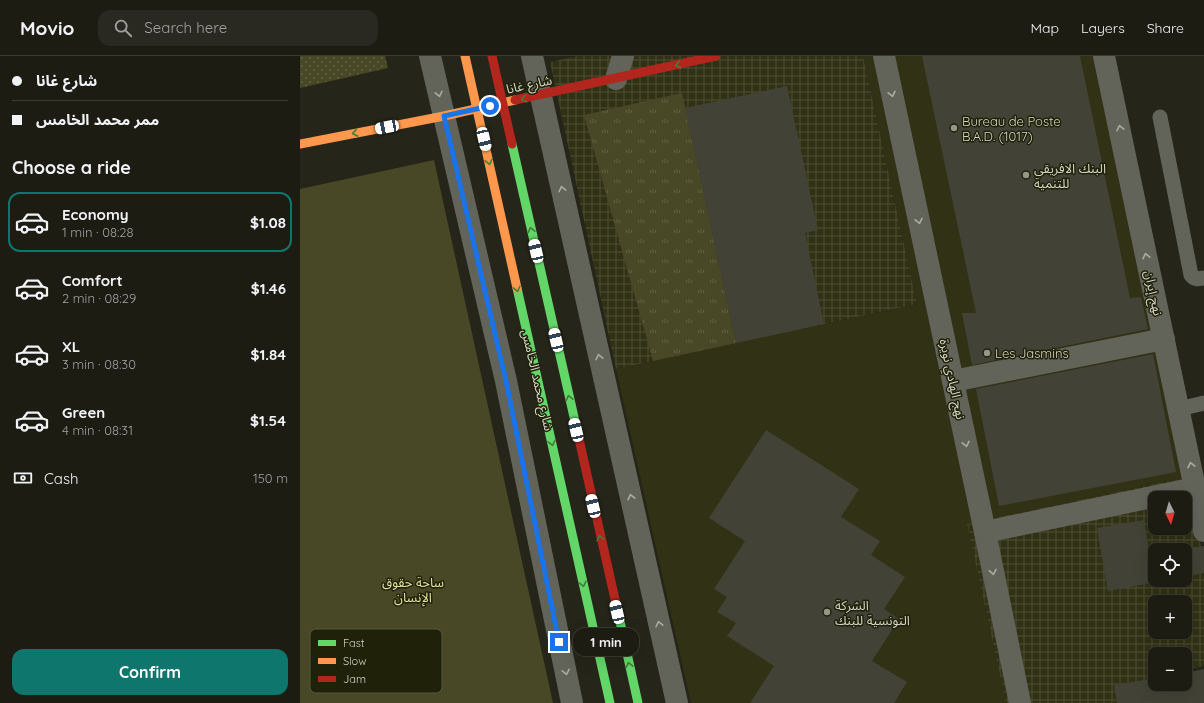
<!DOCTYPE html>
<meta charset="utf-8">
<style>
:root{--surface:#1c1c13;--page:#292921;--text:#f1f3f6;--muted:#a0a1a0;--line:#3a3a33;--accent:#0f766e}
body{margin:0;font-family:Quicksand,"Noto Sans Arabic",sans-serif;background:var(--page);color:var(--text);height:100vh;display:flex;flex-direction:column;font-size:15px;white-space:nowrap}
*{box-sizing:border-box;margin:0}
p{font-size:13px;color:var(--muted)}
.icon{flex:none;width:22px;height:22px;fill:none;stroke:currentColor;stroke-width:2;stroke-linecap:round;stroke-linejoin:round}
.map{position:relative;flex:1;overflow:hidden}
.panel{display:flex;flex-direction:column;background:var(--surface);width:300px}
.panel>*{flex:none}
.top-card{display:grid;align-content:center;height:88px;padding:0 12px;background:var(--surface)}
.needle{width:26px;rotate:175deg}
.tools{position:absolute;left:848px;top:435px;display:grid;gap:8px}
.tools a{display:grid;place-items:center;width:44px;height:44px;border-radius:8px;background:var(--surface);box-shadow:0 4px 16px #0002,0 0 0 1px var(--line);font-size:20px}
.end{position:absolute;width:18px;height:18px;margin:-9px;border:5px solid #1a73e8;background:#fff;box-shadow:0 0 0 2px #fff}
.from{border-radius:50%}
.bubble{position:absolute;height:28px;border-radius:12px;background:var(--surface);box-shadow:0 4px 16px #0002,0 0 0 1px var(--line);font-size:13px;font-weight:700;line-height:28px;text-align:center}
.car{position:absolute;width:12px;height:24px;margin:-12px -6px;border-radius:5px;box-shadow:0 0 3px 1px #0007;background:linear-gradient(#fff 24%,#345 0 40%,#fff 0 76%,#345 0 86%,#fff 0)}
.top-card b{display:flex;align-items:center;gap:14px;height:38px;font-size:15px}
.top-card b+b{border-top:1px solid var(--line)}
.top-card i{width:10px;height:10px;background:var(--text)}
ul{padding:0;list-style:none}
li{display:flex;align-items:center;gap:12px;height:60px;margin:0 8px 6px;padding:0 4px;border:2px solid transparent;border-radius:12px}
li div{flex:1}
li b{display:block;font-size:15px}
li em{font-style:normal;font-weight:700}
li.selected{border-color:var(--accent)}
li>.icon{width:36px;height:36px;stroke-width:1.5}
h2{padding:0 12px;font-size:18px;line-height:48px}
.pay{display:flex;align-items:center;gap:10px;height:44px;padding:0 12px;font-size:15px}
.pay p{margin-inline-start:auto}
.action{display:flex;gap:8px;margin-top:auto;padding:8px 12px}
.action a{flex:1;height:46px;border-radius:12px;background:var(--accent);color:#fff;font-size:16px;font-weight:700;line-height:46px;text-align:center}
header{display:flex;align-items:center;gap:24px;box-sizing:border-box;height:56px;padding:0 20px;background:var(--surface);border-bottom:1px solid var(--line)}
header strong{font-size:19px}
nav{display:flex;gap:22px;margin-inline-start:auto;font-size:14px}
.search{width:280px;height:36px;background:var(--page);display:flex;align-items:center;gap:10px;box-sizing:border-box;padding:0 14px;border-radius:12px;color:var(--muted);font-size:15px}
main{display:flex;flex:1;min-height:0}
.map>svg:first-child{display:block}
.built{fill:#313115}
.industrial{fill:url(#industrial-grid);fill-rule:evenodd}
.grass{fill:url(#grass-tufts)}
.park{fill:#484827}
.garden{fill:url(#garden-dots)}
.building{fill:#424336}
.lines{fill:none;stroke-linecap:round;stroke-linejoin:round}
.lane{stroke:#626359;stroke-width:15}
.street{stroke:#626359;stroke-width:22}
.fast{stroke:#63d668;stroke-width:9}
.slow{stroke:#ff974d;stroke-width:9}
.jam{stroke:#b3261e;stroke-width:9}
.oneway{stroke:#427c38}
.oneway2{stroke:#abaca0}
.route{stroke:#1a73e8;stroke-width:5}
.poi-dot{fill:#969789;stroke:#202109;stroke-width:1.5}
.labels{text-anchor:middle;dominant-baseline:central;stroke-width:3;stroke-linejoin:round;paint-order:stroke}
.street-label{font-size:13px;fill:#d3d4c6;stroke:#202109}
.poi-label{font-size:13px;fill:#d3d4c6;stroke:#202109;text-anchor:start}
.park-label{font-size:13px;fill:#e2e59c;stroke:#202109}
.key{fill:#202109;stroke:#565742;stroke-width:1}
.key-label{font-size:11px;fill:#d3d4c6}
</style>
<header>
<strong>Movio</strong>
<div class="search"><svg class="icon" aria-label="search" viewBox="0 0 24 24"><circle cx="10" cy="10" r="6"/><path d="M15 15l6 6"/></svg>Search here</div>
<nav><a>Map</a><a>Layers</a><a>Share</a></nav>
</header>
<main>
<section class="panel">
<div class="top-card">
<b><i class="from"></i>شارع غانا</b>
<b><i></i>ممر محمد الخامس</b>
</div>
<h2>Choose a ride</h2>
<ul>
<li class="selected"><svg class="icon" aria-label="car" viewBox="0 0 24 24"><path d="M5 17H2v-5l4-1 3-4h7l3 4 3 1v5h-3M9 17h6M6 11h13"/><circle cx="7" cy="17" r="2"/><circle cx="17" cy="17" r="2"/></svg><div><b>Economy</b><p>1 min · 08:28</p></div><em>$1.08</em></li>
<li><svg class="icon" aria-label="car" viewBox="0 0 24 24"><path d="M5 17H2v-5l4-1 3-4h7l3 4 3 1v5h-3M9 17h6M6 11h13"/><circle cx="7" cy="17" r="2"/><circle cx="17" cy="17" r="2"/></svg><div><b>Comfort</b><p>2 min · 08:29</p></div><em>$1.46</em></li>
<li><svg class="icon" aria-label="car" viewBox="0 0 24 24"><path d="M5 17H2v-5l4-1 3-4h7l3 4 3 1v5h-3M9 17h6M6 11h13"/><circle cx="7" cy="17" r="2"/><circle cx="17" cy="17" r="2"/></svg><div><b>XL</b><p>3 min · 08:30</p></div><em>$1.84</em></li>
<li><svg class="icon" aria-label="car" viewBox="0 0 24 24"><path d="M5 17H2v-5l4-1 3-4h7l3 4 3 1v5h-3M9 17h6M6 11h13"/><circle cx="7" cy="17" r="2"/><circle cx="17" cy="17" r="2"/></svg><div><b>Green</b><p>4 min · 08:31</p></div><em>$1.54</em></li>
</ul>
<div class="pay"><svg class="icon" aria-label="cash" viewBox="0 0 24 24"><path d="M3 7h18v10H3z"/><circle cx="12" cy="12" r="2"/></svg>Cash<p>150 m</p></div>
<div class="action"><a>Confirm</a></div>
</section>
<div class="map">
<svg width="904" height="647" viewBox="0 0 904 647">
<defs>
<pattern id="industrial-grid" width="8" height="8" patternUnits="userSpaceOnUse"><rect width="8" height="8" fill="#313115"/><path d="M0 4h8M4 0v8" fill="none" stroke="#4e4e36"/></pattern>
<pattern id="grass-tufts" width="24" height="20" patternUnits="userSpaceOnUse"><rect width="24" height="20" fill="#484827"/><path d="M3 7l-1-3M5 7V3M7 7l1-3M15 17l-1-3M17 17v-4M19 17l1-3" fill="none" stroke="#626245"/></pattern>
<pattern id="garden-dots" width="8" height="8" patternUnits="userSpaceOnUse"><rect width="8" height="8" fill="#484827"/><path d="M2 2h.1M6 6h.1" fill="none" stroke="#626245" stroke-width="1.8" stroke-linecap="round"/></pattern>
</defs>
<rect width="100%" height="100%" fill="#252519"/>
<!-- built -->
<path class="built" d="M563,0H795L887,421L667,468L706,647H391L316,313L617,248Z"/>
<!-- industrial -->
<g class="industrial">
<path d="M278,0H563L617,248L316,313L250,6Z"/>
<path d="M887,421L904,506V610L885,614V598H855V621L849,622L854,647H706L667,468ZM855,442H885V472H855ZM855,494H885V524H855ZM855,546H885V576H855Z"/>
</g>
<!-- grass -->
<path class="grass" d="M382,37L436,287L353,305L284,59Z"/>
<!-- park -->
<path class="park" d="M134,104L253,647H0V133Z"/>
<!-- garden -->
<path class="garden" d="M0,0H85L88,12L0,32Z"/>
<!-- building -->
<g class="building">
<path d="M622,0H780L830,242L841,241L848,273L672,309L662,257H676Z"/>
<path d="M487,30L518,174L505,177L524,268L436,287L385,52Z"/>
<path d="M853,298L876,416L699,450L676,333Z"/>
<path d="M466,374L559,433L541,461L580,485L571,499L605,521L584,553L599,563L572,605L607,626L594,647H450L474,610L427,580L436,567L417,556L427,541L414,533L445,485L409,462Z"/>
<path d="M844,464L850,500L855,499V524H867L808,535L797,472Z"/>
<path d="M904,490V517L885,521V494H883Z"/>
<path d="M904,613V647H817L814,629L855,622V628H885V617Z"/>
</g>
<g class="lines">
<!-- lane -->
<g class="lane">
<path d="M860,61L891,219C895,224 898,223 904,222"/>
<path d="M879,353L904,347"/>
</g>
<!-- street -->
<g class="street">
<path d="M130,0L206,325L272,647"/>
<path d="M232,0L377,647"/>
<path d="M584,0L685,476L720,647"/>
<path d="M804,0L904,475"/>
<path d="M316,23L323,0"/>
<path d="M653,325L864,283"/>
<path d="M685,476L895,432"/>
</g>
<!-- fast -->
<g class="fast">
<path d="M212,88L279,383"/>
<path d="M217,232L310,647"/>
<path d="M319,561L338,647"/>
</g>
<!-- slow -->
<g class="slow">
<path d="M165,0L217,232"/>
<path d="M0,88L144,60L215,44"/>
</g>
<!-- jam -->
<g class="jam">
<path d="M192,0L212,88"/>
<path d="M215,44L416,0"/>
<path d="M279,383L319,561"/>
</g>
</g>
<!-- one-way arrows -->
<defs><path id="oneway-chevron" d="M-2-3.5L2.5 0L-2 3.5" fill="none" stroke-width="1.6" stroke-linecap="round" stroke-linejoin="round"/></defs>
<g class="oneway">
<use href="#oneway-chevron" transform="translate(378 9) rotate(167)"/>
<use href="#oneway-chevron" transform="translate(224 43) rotate(167)"/>
<use href="#oneway-chevron" transform="translate(55 77) rotate(169)"/>
<use href="#oneway-chevron" transform="translate(189 106) rotate(77)"/>
<use href="#oneway-chevron" transform="translate(231 174) rotate(-103)"/>
<use href="#oneway-chevron" transform="translate(217 233) rotate(77)"/>
<use href="#oneway-chevron" transform="translate(269 342) rotate(-103)"/>
<use href="#oneway-chevron" transform="translate(252 387) rotate(77)"/>
<use href="#oneway-chevron" transform="translate(300 482) rotate(-103)"/>
<use href="#oneway-chevron" transform="translate(283 528) rotate(77)"/>
<use href="#oneway-chevron" transform="translate(329 609) rotate(-103)"/>
</g>
<g class="oneway2">
<use href="#oneway-chevron" transform="translate(139 38) rotate(77)"/>
<use href="#oneway-chevron" transform="translate(592 38) rotate(78)"/>
<use href="#oneway-chevron" transform="translate(820 72) rotate(-102)"/>
<use href="#oneway-chevron" transform="translate(262 133) rotate(-103)"/>
<use href="#oneway-chevron" transform="translate(619 165) rotate(78)"/>
<use href="#oneway-chevron" transform="translate(846 200) rotate(-102)"/>
<use href="#oneway-chevron" transform="translate(299 301) rotate(-103)"/>
<use href="#oneway-chevron" transform="translate(666 388) rotate(78)"/>
<use href="#oneway-chevron" transform="translate(891 409) rotate(-102)"/>
<use href="#oneway-chevron" transform="translate(331 441) rotate(-103)"/>
<use href="#oneway-chevron" transform="translate(693 516) rotate(79)"/>
<use href="#oneway-chevron" transform="translate(359 568) rotate(-103)"/>
<use href="#oneway-chevron" transform="translate(266 616) rotate(78)"/>
</g>
<g class="lines">
<!-- route -->
<path class="route" d="M190,50L144,60L206,325L259,586"/>
</g>
<!-- markers -->
<g class="poi-dot">
<circle cx="654" cy="72" r="4"/>
<circle cx="726" cy="119" r="4"/>
<circle cx="687" cy="297" r="4"/>
<circle cx="527" cy="556" r="4"/>
</g>
<g class="labels">
<!-- street labels -->
<g class="street-label">
<text transform="translate(229 28) rotate(-12)">شارع غانا</text>
<text transform="translate(854 237) rotate(78)">نهج إيران</text>
<text transform="translate(653 323) rotate(78)">نهج الهادي نويرة</text>
<text transform="translate(238 324) rotate(77)">شارع محمد الخامس</text>
</g>
<!-- poi labels -->
<g class="poi-label">
<text x="662" y="65">Bureau de Poste<tspan x="662" dy="15">B.A.D. (1017)</tspan></text>
<text x="734" y="112">البنك الافريقي<tspan x="734" dy="15">للتنمية</tspan></text>
<text x="695" y="297">Les Jasmins</text>
<text x="535" y="549">الشركة<tspan x="535" dy="15">التونسية للبنك</tspan></text>
</g>
<!-- park labels -->
<g class="park-label">
<text x="113" y="526">ساحة حقوق<tspan x="113" dy="15">الإنسان</tspan></text>
</g>
</g>
<!-- legend -->
<rect x="10" y="573" width="132" height="64" rx="6" class="key"/>
<rect x="18" y="584" width="18" height="6" fill="#63d668"/>
<rect x="18" y="602" width="18" height="6" fill="#ff974d"/>
<rect x="18" y="620" width="18" height="6" fill="#b3261e"/>
<g class="key-label">
<text x="43" y="591">Fast</text>
<text x="43" y="609">Slow</text>
<text x="43" y="627">Jam</text>
</g>
</svg>
<div class="tools">
<a><svg class="needle" viewBox="-14 -14 28 28"><path d="M0-13l5 13h-10z" fill="#e53935"/><path d="M0 13l5-13h-10z" fill="#a0a1a0"/></svg></a>
<a><svg class="icon" aria-label="locate" viewBox="0 0 24 24"><circle cx="12" cy="12" r="6"/><path d="M12 2v4M12 18v4M2 12h4M18 12h4"/></svg></a>
<a>+</a>
<a>−</a>
</div>
<i class="end from" style="left:190px;top:50px"></i>
<i class="end" style="left:259px;top:586px"></i>
<div class="bubble" style="left:273px;top:572px;width:66px">1 min</div>
<i class="car" style="left:87px;top:71px;rotate:259deg"></i>
<i class="car" style="left:184px;top:83px;rotate:167deg"></i>
<i class="car" style="left:236px;top:195px;rotate:347deg"></i>
<i class="car" style="left:256px;top:284px;rotate:347deg"></i>
<i class="car" style="left:276px;top:374px;rotate:347deg"></i>
<i class="car" style="left:293px;top:450px;rotate:347deg"></i>
<i class="car" style="left:317px;top:556px;rotate:347deg"></i>
</div>
</main>
